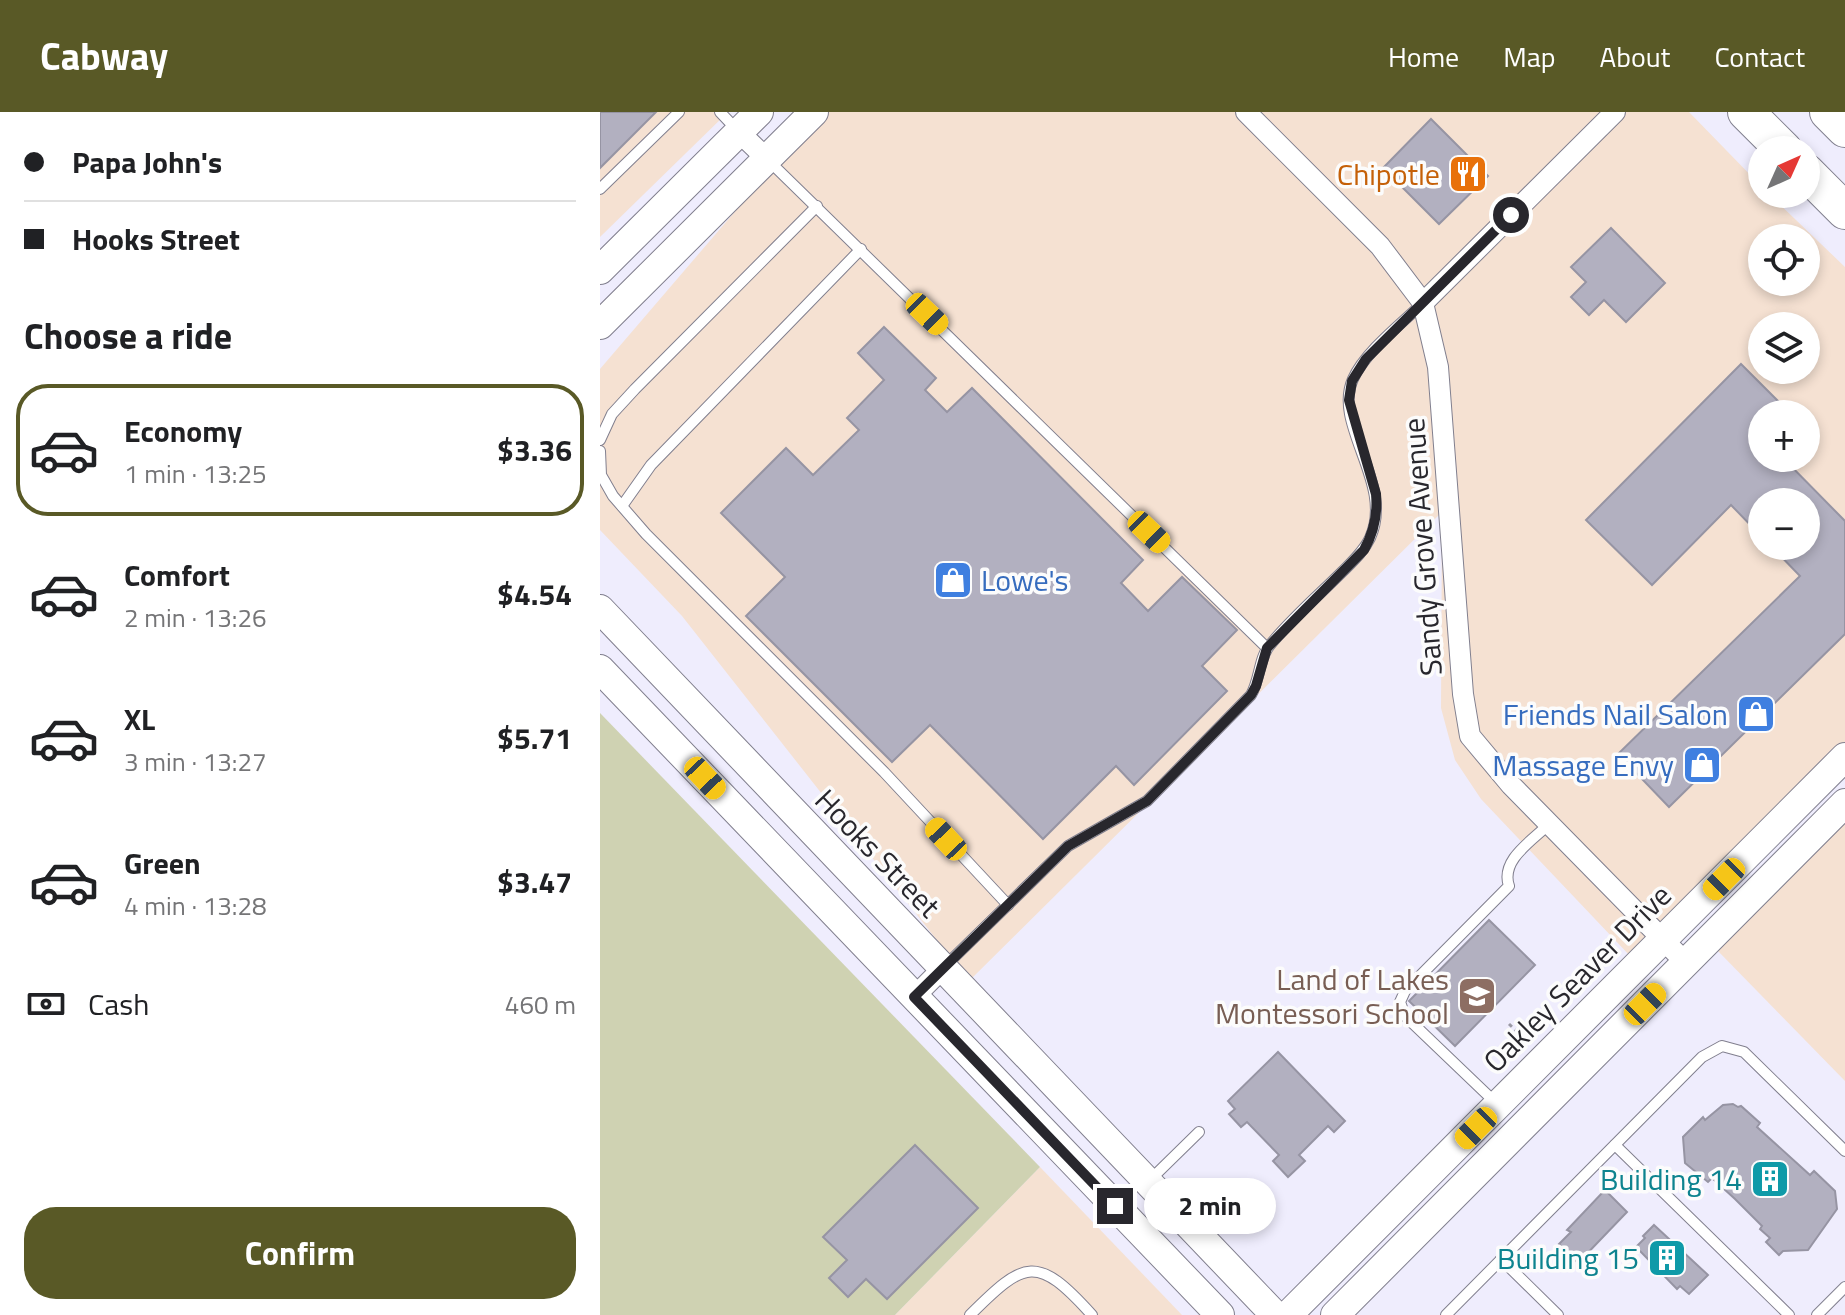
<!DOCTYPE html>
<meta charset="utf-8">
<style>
:root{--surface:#fff;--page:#f6f6f6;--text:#202124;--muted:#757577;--line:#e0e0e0;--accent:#595926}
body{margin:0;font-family:"Titillium Web",sans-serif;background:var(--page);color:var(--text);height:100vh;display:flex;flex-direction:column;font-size:30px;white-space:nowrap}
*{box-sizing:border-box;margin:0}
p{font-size:26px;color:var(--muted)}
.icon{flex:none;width:44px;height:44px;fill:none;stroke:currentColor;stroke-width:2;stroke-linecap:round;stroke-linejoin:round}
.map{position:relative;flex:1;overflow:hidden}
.sheet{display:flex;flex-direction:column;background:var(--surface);width:600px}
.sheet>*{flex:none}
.top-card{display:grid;align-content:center;height:176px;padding:0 24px;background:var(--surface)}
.needle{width:52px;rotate:45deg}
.buttons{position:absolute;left:1148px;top:24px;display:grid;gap:16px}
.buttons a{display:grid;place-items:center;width:72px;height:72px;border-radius:50%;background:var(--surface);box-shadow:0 4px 12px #0003;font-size:40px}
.end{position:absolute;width:36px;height:36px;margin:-18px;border:10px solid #28272d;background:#fff;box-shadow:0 0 0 4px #fff}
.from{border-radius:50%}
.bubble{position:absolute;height:56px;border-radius:28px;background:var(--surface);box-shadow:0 4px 12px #0003;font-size:26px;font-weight:700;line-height:56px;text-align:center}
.car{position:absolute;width:24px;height:48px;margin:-24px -12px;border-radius:10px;box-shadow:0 0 6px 2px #0007;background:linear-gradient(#f5c518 24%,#345 0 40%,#f5c518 0 76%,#345 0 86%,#f5c518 0)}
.top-card b{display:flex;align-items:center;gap:28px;height:76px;font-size:30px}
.top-card b+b{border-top:2px solid var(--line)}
.top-card i{width:20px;height:20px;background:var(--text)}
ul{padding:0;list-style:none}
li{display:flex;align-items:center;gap:24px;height:132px;margin:0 16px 12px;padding:0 8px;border:4px solid transparent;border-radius:32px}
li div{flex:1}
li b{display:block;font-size:30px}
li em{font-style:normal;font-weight:700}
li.current{border-color:var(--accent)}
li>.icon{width:72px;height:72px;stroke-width:1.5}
h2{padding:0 24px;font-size:36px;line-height:96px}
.pay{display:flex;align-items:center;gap:20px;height:88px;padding:0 24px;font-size:30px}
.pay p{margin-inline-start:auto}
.primary-button{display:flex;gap:16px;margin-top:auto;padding:16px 24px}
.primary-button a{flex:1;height:92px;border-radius:32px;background:var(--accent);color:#fff;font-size:32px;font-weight:700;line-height:92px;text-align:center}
header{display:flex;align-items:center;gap:48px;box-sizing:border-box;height:112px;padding:0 40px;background:var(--accent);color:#fff}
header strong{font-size:38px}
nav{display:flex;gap:44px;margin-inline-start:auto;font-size:28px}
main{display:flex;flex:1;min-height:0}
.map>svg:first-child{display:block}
.commercial{fill:#f5e1d2;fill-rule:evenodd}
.green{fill:#cfd2b2}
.building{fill:#b2b0c0;stroke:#9694a3;stroke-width:2}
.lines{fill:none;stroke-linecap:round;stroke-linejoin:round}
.lane-casing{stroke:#817f8e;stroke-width:12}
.street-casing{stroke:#817f8e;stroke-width:22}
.secondary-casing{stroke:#817f8e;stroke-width:30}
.highway-casing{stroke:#817f8e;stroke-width:38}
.path{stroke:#9a99a4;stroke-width:3;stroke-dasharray:4 4;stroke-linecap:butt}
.lane{stroke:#fff;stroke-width:10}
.street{stroke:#fff;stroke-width:20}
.secondary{stroke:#fff;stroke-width:28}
.highway{stroke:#fff;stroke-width:36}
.route{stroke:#28272d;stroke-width:10}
.labels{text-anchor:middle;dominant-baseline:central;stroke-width:7;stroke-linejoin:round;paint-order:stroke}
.food-label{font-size:30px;fill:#c56008;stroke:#fcfcfc;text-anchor:end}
.street-label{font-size:30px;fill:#28272d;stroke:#fcfcfc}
.shop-label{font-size:30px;fill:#366cbe;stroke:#fcfcfc;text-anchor:end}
.education-label{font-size:30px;fill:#785e54;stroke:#fcfcfc;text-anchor:end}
.culture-label{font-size:30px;fill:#0d838f;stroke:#fcfcfc;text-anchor:end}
</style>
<header>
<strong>Cabway</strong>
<nav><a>Home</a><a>Map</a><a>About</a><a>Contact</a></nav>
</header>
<main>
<section class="sheet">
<div class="top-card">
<b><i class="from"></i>Papa John's</b>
<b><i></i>Hooks Street</b>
</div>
<h2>Choose a ride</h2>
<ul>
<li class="current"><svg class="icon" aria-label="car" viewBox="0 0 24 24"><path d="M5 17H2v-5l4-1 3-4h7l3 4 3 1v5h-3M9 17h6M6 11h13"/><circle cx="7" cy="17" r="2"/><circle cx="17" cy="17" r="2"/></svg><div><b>Economy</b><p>1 min · 13:25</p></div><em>$3.36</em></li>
<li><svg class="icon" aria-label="car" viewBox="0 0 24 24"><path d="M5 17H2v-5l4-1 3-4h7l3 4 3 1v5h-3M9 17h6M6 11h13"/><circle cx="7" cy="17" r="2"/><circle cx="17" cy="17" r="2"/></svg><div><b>Comfort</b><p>2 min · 13:26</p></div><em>$4.54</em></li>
<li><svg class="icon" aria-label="car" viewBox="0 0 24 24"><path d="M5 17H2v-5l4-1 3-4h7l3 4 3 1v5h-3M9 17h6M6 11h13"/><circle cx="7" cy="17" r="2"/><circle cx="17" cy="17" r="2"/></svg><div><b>XL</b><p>3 min · 13:27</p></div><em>$5.71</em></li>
<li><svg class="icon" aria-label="car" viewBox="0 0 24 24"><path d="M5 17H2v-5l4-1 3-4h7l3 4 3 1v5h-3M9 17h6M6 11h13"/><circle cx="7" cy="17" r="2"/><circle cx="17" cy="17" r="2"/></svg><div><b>Green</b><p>4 min · 13:28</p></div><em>$3.47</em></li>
</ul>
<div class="pay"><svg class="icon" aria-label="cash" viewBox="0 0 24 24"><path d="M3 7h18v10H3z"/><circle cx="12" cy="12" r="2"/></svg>Cash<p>460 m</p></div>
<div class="primary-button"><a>Confirm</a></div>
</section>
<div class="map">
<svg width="1245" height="1203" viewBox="0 0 1245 1203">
<rect width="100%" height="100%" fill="#efedfd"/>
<!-- commercial -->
<g class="commercial">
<path d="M0,0H128L0,125Z"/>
<path d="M228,0H1089L1162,75V82H1169L1245,155V631L1032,846L881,687L855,648L841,596L842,400L369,869L82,504L0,418V257L174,54ZM1162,126H1206V170H1162ZM1162,214H1206V258H1162ZM1162,302H1206V346H1162ZM1162,390H1206V434H1162Z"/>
<path d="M1245,706V969L1116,837Z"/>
<path d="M440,1055L582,1203H295Z"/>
</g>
<!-- green -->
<path class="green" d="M0,601L440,1055L295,1203H0Z"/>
<!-- building -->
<g class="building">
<path d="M0,0H56L0,56Z"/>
<path d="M831,7L888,64L839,112L783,56Z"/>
<path d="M1011,116L1065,171L1026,210L1004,188L989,203L971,185L986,170L971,155Z"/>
<path d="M284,215L336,266L325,278L347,300L372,276L543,448L521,471L548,499L582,465L637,518L602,554L627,579L534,673L516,654L443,727L330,613L292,650L146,504L185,465L121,401L186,336L213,363L259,318L247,306L284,268L258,241Z"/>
<path d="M1141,252L1191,302H1162V346H1183L1245,409V522L1069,695L1018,642L1200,464L1171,434H1206V390H1162V425L1131,393L1052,473L986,408Z"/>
<path d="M889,808L935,853L855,934L809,889Z"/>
<path d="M678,940L745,1009L734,1020L728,1014L699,1043L705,1049L688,1065L673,1049L679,1043L647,1010L641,1015L629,1002L635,997L628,989Z"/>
<path d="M1133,992L1138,995L1141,994L1160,1011L1157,1015L1210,1063L1214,1059L1235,1079L1237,1097L1208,1138L1183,1139L1179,1143L1166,1130L1170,1126L1160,1117L1162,1114L1135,1087L1112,1066L1108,1070L1085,1051L1083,1025L1103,1005L1105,1008L1123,993Z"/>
<path d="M315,1033L378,1096L287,1187L266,1167L248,1185L229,1166L247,1148L223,1125Z"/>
<path d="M1003,1080H1007L1027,1100L978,1151L959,1132L971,1120L967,1118Z"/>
<path d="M1054,1113L1108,1163L1089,1182L1080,1174L1077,1177L1038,1137L1037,1134L1045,1126L1043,1124Z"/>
</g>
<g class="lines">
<!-- lane casing -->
<g class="lane-casing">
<g id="lane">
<path d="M120,0L138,19"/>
<path d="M168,48L667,536"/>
<path d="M0,77L79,0"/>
<path d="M0,328L12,302L35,277L217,94"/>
<path d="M0,339L1,363L13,384L46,422L284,660L408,793"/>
<path d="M22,394L51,353L261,137"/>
<path d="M344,855L468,734L547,689L651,583C660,568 659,545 670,533C692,506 719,483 743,459C753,449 764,439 770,426C795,372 732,313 753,267C765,240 801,212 823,191"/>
<path d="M897,992L805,904L800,890L805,879L909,774C900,748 932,729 949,712"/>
<path d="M1015,1033L1189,1203"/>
<path d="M549,1069L599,1020"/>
<path d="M901,1147L958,1203"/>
<path d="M370,1203C425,1148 437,1142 492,1203"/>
<path d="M846,1203L1102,945L1122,934L1144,940L1245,1039"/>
<path d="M1217,1203L1245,1175"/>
</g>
</g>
<!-- street casing -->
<g class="street-casing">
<g id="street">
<path d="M646,0L780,134L823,191L838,255L863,582L870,624L911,673L1086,851"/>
<path d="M139,20L167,47"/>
<path d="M823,191L1015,0"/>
<path d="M314,885L342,857"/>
</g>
</g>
<!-- secondary casing -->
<g class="secondary-casing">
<g id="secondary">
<path d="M0,158L159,0"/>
<path d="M0,213L214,0"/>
<path d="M0,497L675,1203"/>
<path d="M0,557L620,1203"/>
<path d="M688,1203L1245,645"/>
<path d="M735,1203L1245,691"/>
</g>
</g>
<!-- highway casing -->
<g class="highway-casing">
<g id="highway">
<path d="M1146,0L1184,38"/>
<path d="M1228,0L1245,17"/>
<path d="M1206,60L1245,99"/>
</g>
</g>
<!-- path -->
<path class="path" d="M909,912L925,927"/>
<!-- lane -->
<use href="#lane" class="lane"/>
<!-- street -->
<use href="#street" class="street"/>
<!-- secondary -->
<use href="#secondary" class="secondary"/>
<!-- highway -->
<use href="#highway" class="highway"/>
</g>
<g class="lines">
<!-- route -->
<path class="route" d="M515,1094L314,885L468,734L547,689L651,583L656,574L667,536L764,438C774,420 778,403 776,382L749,288L752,269L766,247L911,103"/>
</g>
<!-- icons -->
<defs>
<g id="restaurant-square" transform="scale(2)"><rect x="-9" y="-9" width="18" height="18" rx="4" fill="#e8710a" stroke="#fcfcfc"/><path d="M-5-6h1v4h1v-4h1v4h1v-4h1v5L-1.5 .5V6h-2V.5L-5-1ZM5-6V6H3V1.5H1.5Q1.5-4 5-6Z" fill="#fff"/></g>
<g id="shop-square" transform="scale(2)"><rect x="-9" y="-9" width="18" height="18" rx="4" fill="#3f7fe0" stroke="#fcfcfc"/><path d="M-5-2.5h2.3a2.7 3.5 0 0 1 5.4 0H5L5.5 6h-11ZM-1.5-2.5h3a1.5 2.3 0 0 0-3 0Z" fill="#fff"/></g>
<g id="school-square" transform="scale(2)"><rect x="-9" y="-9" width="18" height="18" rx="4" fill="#8d6e63" stroke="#fcfcfc"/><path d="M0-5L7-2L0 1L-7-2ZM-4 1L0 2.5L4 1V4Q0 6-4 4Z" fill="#fff"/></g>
<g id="building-square" transform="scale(2)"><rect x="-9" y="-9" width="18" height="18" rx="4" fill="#0f9aa8" stroke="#fcfcfc"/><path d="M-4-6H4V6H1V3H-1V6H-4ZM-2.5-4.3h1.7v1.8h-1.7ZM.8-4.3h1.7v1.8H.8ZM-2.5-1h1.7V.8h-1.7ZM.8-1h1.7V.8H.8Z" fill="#fff"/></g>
</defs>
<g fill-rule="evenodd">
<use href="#restaurant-square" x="868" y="62"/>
<use href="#shop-square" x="353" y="468"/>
<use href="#shop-square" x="1156" y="602"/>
<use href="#shop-square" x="1102" y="653"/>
<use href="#school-square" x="877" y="884"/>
<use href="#building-square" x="1170" y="1067"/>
<use href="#building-square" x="1067" y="1146"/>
</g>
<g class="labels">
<!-- food labels -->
<g class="food-label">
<text x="840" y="62">Chipotle</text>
</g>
<!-- street labels -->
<g class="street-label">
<text transform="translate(822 435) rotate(-94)">Sandy Grove Avenue</text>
<text transform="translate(278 741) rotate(46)">Hooks Street</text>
<text transform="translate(977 866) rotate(-45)">Oakley Seaver Drive</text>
</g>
<!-- shop labels -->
<g class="shop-label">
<text x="381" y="468" text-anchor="start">Lowe's</text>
<text x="1128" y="602">Friends Nail Salon</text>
<text x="1074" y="653">Massage Envy</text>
</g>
<!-- education labels -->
<g class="education-label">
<text x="849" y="867">Land of Lakes<tspan x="849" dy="34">Montessori School</tspan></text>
</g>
<!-- culture labels -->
<g class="culture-label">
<text x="1142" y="1067">Building 14</text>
<text x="1039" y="1146">Building 15</text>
</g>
</g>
</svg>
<div class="buttons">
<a><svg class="needle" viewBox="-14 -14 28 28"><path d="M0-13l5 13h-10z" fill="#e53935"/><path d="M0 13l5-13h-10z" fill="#757577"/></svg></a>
<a><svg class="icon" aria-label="locate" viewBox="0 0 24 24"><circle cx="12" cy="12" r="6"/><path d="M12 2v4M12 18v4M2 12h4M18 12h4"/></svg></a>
<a><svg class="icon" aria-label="layers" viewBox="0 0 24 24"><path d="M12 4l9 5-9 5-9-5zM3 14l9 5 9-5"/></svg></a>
<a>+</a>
<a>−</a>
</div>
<i class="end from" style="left:911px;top:103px"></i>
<i class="end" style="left:515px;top:1094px"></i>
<div class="bubble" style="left:544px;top:1066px;width:132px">2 min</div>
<i class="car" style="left:327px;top:202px;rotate:134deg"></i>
<i class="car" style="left:549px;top:420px;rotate:134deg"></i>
<i class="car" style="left:105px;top:666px;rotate:137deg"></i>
<i class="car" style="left:346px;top:727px;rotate:317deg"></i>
<i class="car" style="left:1124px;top:767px;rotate:225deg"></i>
<i class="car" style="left:1045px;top:892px;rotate:45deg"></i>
<i class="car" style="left:876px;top:1016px;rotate:225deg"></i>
</div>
</main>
